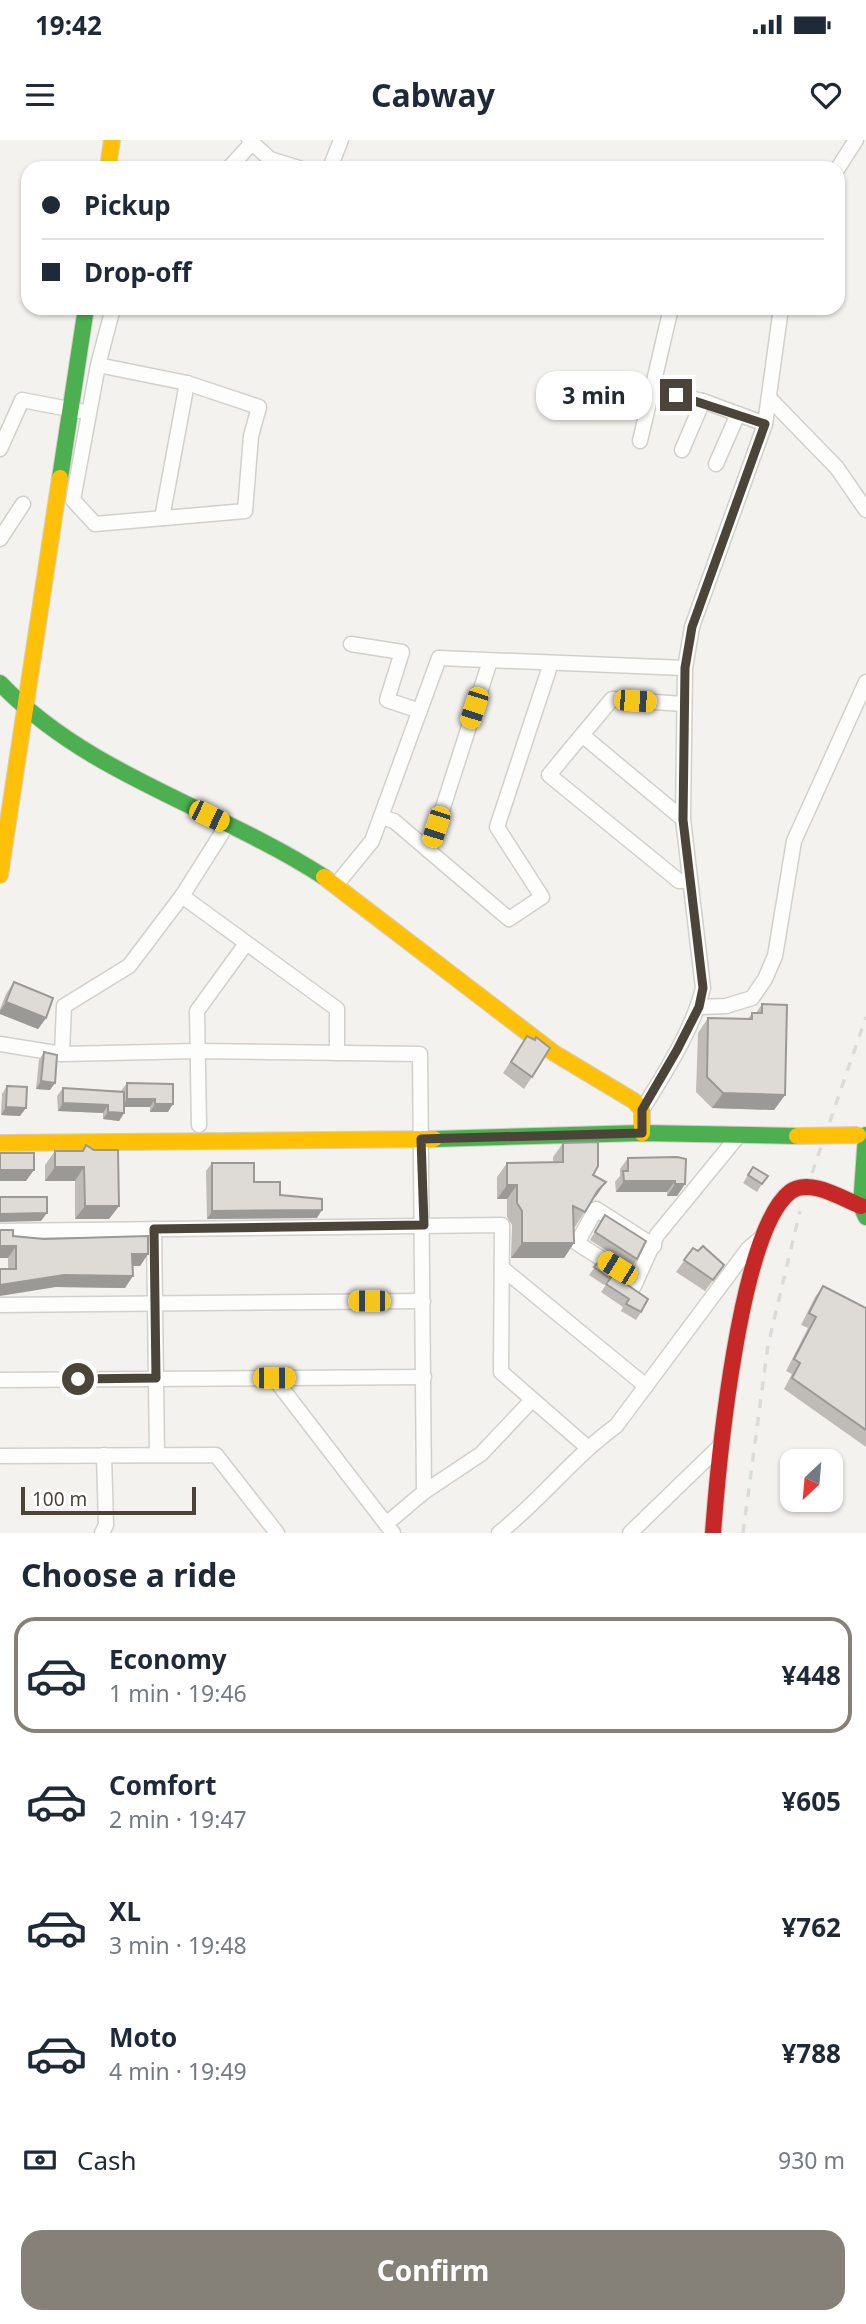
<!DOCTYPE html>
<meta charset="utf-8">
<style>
:root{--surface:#fff;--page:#f2f2f3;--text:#1f2937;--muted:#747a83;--line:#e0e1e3;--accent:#868178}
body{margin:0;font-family:"Noto Sans",sans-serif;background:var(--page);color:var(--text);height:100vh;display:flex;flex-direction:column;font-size:26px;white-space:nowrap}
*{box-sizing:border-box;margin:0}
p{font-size:23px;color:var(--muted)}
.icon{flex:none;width:38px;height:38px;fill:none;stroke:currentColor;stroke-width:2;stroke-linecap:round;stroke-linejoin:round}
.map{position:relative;height:1393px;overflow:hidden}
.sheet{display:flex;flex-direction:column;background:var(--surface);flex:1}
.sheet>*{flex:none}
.guide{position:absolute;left:21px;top:21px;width:824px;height:154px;border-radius:21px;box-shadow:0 2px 5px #0004;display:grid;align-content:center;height:154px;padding:0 21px;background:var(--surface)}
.needle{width:46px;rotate:206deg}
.buttons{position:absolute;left:780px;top:1309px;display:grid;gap:14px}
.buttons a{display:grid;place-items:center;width:63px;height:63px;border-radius:14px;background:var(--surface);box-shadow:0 2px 5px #0004;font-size:35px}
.scale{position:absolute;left:21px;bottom:18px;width:175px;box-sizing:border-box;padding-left:7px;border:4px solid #4b4439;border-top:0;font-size:19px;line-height:24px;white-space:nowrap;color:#4b4439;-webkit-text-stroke:5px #fff;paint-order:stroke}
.end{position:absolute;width:32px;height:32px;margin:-16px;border:9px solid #4b4439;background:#fff;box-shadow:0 0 0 4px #fff}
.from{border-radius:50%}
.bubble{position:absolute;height:49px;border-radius:21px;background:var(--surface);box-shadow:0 2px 5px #0004;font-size:23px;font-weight:700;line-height:49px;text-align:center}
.car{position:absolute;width:21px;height:42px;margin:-21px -10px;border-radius:9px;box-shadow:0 0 5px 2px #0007;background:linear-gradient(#f5c518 24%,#345 0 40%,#f5c518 0 76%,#345 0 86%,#f5c518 0)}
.guide b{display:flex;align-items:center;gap:24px;height:66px;font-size:26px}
.guide b+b{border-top:2px solid var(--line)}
.guide i{width:18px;height:18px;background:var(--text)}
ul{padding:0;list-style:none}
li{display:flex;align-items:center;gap:21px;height:116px;margin:0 14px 10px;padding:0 7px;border:4px solid transparent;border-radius:21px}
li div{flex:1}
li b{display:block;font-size:26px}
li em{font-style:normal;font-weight:700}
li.current{border-color:var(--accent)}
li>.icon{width:63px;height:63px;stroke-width:1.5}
h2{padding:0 21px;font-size:32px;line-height:84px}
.pay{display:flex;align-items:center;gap:18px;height:77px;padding:0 21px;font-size:26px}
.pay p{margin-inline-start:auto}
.action{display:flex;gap:14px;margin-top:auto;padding:14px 21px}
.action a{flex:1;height:80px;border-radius:21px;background:var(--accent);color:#fff;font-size:28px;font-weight:700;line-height:80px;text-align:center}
.status{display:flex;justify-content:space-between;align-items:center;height:49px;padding:0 35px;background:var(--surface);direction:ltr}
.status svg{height:19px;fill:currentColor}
header{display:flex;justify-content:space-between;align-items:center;height:91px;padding:0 21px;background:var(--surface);font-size:32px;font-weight:700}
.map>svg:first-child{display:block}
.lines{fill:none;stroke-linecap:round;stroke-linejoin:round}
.street-casing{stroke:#d2d0cb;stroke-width:17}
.fast-casing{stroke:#d3cfc5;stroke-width:18}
.slow-casing{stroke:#d3cfc5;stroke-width:18}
.jam-casing{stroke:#d3cfc5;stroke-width:18}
.street{stroke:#fdfdfc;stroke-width:14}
.fast{stroke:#4caf50;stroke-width:16}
.slow{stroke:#ffc107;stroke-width:16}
.jam{stroke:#c62828;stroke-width:16}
.rail{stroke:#dbdbda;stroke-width:3.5;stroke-dasharray:9 9;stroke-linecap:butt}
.slow-bridge-casing{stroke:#d3cfc5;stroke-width:18;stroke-linecap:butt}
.slow-bridge{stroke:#ffc107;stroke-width:16}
.wall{fill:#bfbcb8}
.shaded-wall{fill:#9b9996}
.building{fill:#dedbd6;stroke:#9b9996;stroke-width:2}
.route{stroke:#4b4439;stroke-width:9}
</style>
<div class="status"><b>19:42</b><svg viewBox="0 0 49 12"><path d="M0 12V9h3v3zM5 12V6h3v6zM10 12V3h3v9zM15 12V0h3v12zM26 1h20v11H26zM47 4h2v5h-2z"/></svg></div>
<header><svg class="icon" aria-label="menu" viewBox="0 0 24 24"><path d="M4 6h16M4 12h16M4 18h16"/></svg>Cabway<svg class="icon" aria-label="heart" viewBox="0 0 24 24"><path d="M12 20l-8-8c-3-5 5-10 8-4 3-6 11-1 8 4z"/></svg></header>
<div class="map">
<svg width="866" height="1393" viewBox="0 0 866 1393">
<rect width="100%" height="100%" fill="#f4f2ee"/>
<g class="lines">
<!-- street casing -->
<g class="street-casing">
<g id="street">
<path d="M249,0L270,19L299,28"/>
<path d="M229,28L252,3"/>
<path d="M330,28L341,0"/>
<path d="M838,28L856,0"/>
<path d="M98,225L187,243L259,267L251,296L245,371L95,384L73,360L98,225L113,168"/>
<path d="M649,249L703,261L765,284"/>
<path d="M770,259L837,328L866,370"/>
<path d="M640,301L671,168"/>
<path d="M0,309L22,260L80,271"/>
<path d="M682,310L703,261"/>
<path d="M716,324L738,274"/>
<path d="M162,378L187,243"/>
<path d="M0,399L23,364"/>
<path d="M351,504L402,512L387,560L420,571"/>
<path d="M582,595L612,559L683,564"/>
<path d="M381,677L394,681L509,779L542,757L497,687L551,523"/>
<path d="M683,679L582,595L549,635L679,741H690"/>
<path d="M429,711L490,521"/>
<path d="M336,745L372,701L439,518L685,528"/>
<path d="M182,756L337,869V913"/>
<path d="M699,867L726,866L752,858L765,839L775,816L794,701L866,542"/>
<path d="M0,904L62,914L198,911L420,914L424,1352"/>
<path d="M62,914L64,866L129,826L182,756L227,685"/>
<path d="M642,970C665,932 692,892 703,848L683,679L685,528L692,487L765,284L781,168"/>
<path d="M199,985L197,871L245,805"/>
<path d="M154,1089L157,1314"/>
<path d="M0,1091L502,1085L501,1232L587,1307"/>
<path d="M502,1128L646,1246"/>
<path d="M636,1141L577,1103L596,1069L654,1106"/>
<path d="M634,1146L657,1095L739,995"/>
<path d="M0,1165L423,1161"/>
<path d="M274,1238L393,1393"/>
<path d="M0,1240L424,1237"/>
<path d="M0,1316L216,1315L277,1393"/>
<path d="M386,1384L424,1352L481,1314L532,1260"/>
<path d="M102,1393L106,1385L104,1315"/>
<path d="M499,1393C541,1360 573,1317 616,1286L748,1109L762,1097"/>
<path d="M630,1393L722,1304"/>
</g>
</g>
<!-- fast casing -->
<g class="fast-casing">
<g id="fast">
<path d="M60,338L86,168"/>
<path d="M0,543C89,636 218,668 324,737"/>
<path d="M866,995L861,1066L866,1077"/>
<path d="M434,999L642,993L797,996"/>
</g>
</g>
<!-- slow casing -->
<g class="slow-casing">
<g id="slow">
<path d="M108,28L112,0"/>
<path d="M0,735L60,338"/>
<path d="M324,737L554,913L634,961L642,970V993"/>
<path d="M0,1003L434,999"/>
</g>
</g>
<!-- jam casing -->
<g class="jam-casing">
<path id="jam" d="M713,1393C718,1326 739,1092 790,1052C809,1037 843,1059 861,1066"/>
</g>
<!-- street -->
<use href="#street" class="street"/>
<!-- fast -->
<use href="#fast" class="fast"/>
<!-- slow -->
<use href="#slow" class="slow"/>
<!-- jam -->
<use href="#jam" class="jam"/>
<!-- rail -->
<g class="rail">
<path d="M812,1033L866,877"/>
<path d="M743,1393L768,1205L800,1071"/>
</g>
<!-- slow-bridge casing -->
<g class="slow-bridge-casing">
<path id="slow-bridge" d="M797,996L858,995"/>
</g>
<!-- slow-bridge -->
<use href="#slow-bridge" class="slow-bridge"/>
</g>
<!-- wall -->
<g class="wall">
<path d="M14,842L46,878L38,889L0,874V869L6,854Z"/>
<path d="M762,864L785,955L774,970L712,968L696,952L698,893L708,878L748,879L752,873H756Z"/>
<path d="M527,896L532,937L524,949L503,933Z"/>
<path d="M44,912L50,950L36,949L39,920Z"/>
<path d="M127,943L173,944L168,972H150V967H124V973L119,981L103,979V973L58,971L57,956L63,948L121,951Z"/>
<path d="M7,946L20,976L1,975L2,954Z"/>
<path d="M563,1003L593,1035L606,1042L596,1056L592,1060L575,1087L574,1086V1103L564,1118H511L512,1085L507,1077V1059H497V1037L507,1023H553V1017Z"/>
<path d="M86,1005L119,1066L109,1079H75V1041H45V1025L55,1011H81Z"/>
<path d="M628,1018L685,1044L677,1056H667V1052H616L615,1042L620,1036V1029Z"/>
<path d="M212,1023L254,1042L280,1055L317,1078L207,1079L206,1031Z"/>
<path d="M753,1027L762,1044L757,1052L743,1043Z"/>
<path d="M605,1075L637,1119L632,1127L590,1100Z"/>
<path d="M13,1096L148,1114L140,1126H133L125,1148L56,1147L8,1129V1118Z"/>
<path d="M693,1108L724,1125L705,1151L676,1132Z"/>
<path d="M601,1119L616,1128L604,1145L589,1135Z"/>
<path d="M613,1135L641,1172L636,1180L621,1171L623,1167L601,1152Z"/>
<path d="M823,1146L866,1168V1307L784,1249L792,1234L786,1231L808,1188L801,1185L815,1157Z"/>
</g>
<!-- shaded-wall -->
<g class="shaded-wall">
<path d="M6,862L46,878L38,889L0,874V871Z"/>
<path d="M41,941L55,943L50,950L36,949Z"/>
<path d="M723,953L785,955L774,970L712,968Z"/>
<path d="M127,959H155L150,967H122Z"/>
<path d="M63,963L108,965L103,973L58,971Z"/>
<path d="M155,964H173L168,972H150Z"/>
<path d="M6,967L26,968L20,976L1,975Z"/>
<path d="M108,972L124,973L119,981L103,979Z"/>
<path d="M55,1027H84L75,1041H45Z"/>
<path d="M0,1030H34L26,1041H0Z"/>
<path d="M624,1041H675L667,1052H616Z"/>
<path d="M606,1042L596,1056L588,1064L598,1050Z"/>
<path d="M675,1044H685L677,1056H667Z"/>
<path d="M507,1045H517L507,1059H497Z"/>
<path d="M85,1066H119L109,1079H75Z"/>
<path d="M322,1070L317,1078L207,1079L212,1071Z"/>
<path d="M47,1073L41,1081L0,1082V1074Z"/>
<path d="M522,1103H574L564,1118H511Z"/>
<path d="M0,1106H16L8,1118H0Z"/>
<path d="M132,1114H148L140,1126H124Z"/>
<path d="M64,1135L133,1136L125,1148L56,1147L0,1156V1145Z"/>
</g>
<!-- building -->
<g class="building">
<path d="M14,842L53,858L46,878L6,862Z"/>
<path d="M762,864L787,865L785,955L723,953L707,937L708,878L752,879V873H762Z"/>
<path d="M527,896L535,900L536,897L550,908L532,937L511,922Z"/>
<path d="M44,912L57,915L55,943L41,941Z"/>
<path d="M127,943L173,944V964H155V959H127Z"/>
<path d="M7,946L27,947L26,968L6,967Z"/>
<path d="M63,948L124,952V973L108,972V965L63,963Z"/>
<path d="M598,1002V1026L593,1035L606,1042L598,1050L585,1072L573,1066L574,1103H522V1071L517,1063V1045H507V1023L563,1022V1003Z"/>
<path d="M86,1005L94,1010H118L119,1066H85L84,1027H55V1011H83Z"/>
<rect x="0" y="1013" width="34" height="17"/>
<path d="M677,1017L686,1019L685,1044H675V1041H624L623,1031H628V1018Z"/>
<path d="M212,1023H254V1042H280V1055L322,1059V1070L212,1071Z"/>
<path d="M753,1027L768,1036L762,1044L748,1035Z"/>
<path d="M0,1057H47V1073L0,1074Z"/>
<path d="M605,1075L646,1101L637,1119L595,1092Z"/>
<path d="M0,1090H13V1096L44,1099L148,1096V1114H132L133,1136L64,1135L0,1145V1129H16V1106H0Z"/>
<path d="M703,1106L724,1125L713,1140L684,1120L693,1108L698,1111Z"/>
<path d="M601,1119L616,1128L609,1138L594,1127Z"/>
<path d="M613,1135L648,1159L641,1172L626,1164L629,1159L606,1144Z"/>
<path d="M823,1146L866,1168V1290L792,1238L800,1223L794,1219L816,1177L809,1173Z"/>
</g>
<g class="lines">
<!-- route -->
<path class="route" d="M78,1239L156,1238L154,1089L424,1085L421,999L642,993V970L677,910L699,867L703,848L683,680L685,528L692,487L765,284L676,255"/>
</g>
</svg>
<div class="buttons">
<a><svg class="needle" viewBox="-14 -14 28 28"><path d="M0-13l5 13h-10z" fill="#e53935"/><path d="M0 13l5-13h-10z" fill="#747a83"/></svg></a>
</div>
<div class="scale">100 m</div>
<i class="end from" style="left:78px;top:1239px"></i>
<i class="end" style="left:676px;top:255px"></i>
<div class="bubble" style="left:536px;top:231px;width:116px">3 min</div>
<i class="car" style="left:635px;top:561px;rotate:94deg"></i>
<i class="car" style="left:474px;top:568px;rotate:198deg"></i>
<i class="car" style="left:209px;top:676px;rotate:116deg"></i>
<i class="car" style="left:436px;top:687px;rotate:198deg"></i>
<i class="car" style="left:617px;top:1128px;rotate:302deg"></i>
<i class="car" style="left:369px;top:1161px;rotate:270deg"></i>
<i class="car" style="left:274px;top:1238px;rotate:90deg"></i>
<div class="guide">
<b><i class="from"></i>Pickup</b>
<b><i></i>Drop-off</b>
</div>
</div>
<section class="sheet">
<h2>Choose a ride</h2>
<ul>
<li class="current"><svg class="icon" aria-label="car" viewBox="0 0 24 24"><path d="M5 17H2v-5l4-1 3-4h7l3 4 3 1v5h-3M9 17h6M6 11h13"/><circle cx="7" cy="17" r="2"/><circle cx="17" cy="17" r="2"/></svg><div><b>Economy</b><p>1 min · 19:46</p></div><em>¥448</em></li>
<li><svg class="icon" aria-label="car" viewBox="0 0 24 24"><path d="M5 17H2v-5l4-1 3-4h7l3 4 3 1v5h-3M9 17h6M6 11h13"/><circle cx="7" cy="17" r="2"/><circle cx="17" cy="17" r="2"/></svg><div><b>Comfort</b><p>2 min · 19:47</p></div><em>¥605</em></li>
<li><svg class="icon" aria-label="car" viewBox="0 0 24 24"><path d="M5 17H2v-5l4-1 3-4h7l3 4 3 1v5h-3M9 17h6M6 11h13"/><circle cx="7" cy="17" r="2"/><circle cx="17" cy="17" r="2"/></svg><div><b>XL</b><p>3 min · 19:48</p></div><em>¥762</em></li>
<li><svg class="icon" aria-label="car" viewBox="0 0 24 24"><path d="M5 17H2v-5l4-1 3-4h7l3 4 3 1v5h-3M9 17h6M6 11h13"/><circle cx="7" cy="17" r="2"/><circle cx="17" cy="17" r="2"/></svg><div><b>Moto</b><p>4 min · 19:49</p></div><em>¥788</em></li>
</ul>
<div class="pay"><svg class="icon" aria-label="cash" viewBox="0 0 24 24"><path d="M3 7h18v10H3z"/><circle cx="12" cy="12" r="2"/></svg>Cash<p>930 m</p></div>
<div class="action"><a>Confirm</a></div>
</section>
